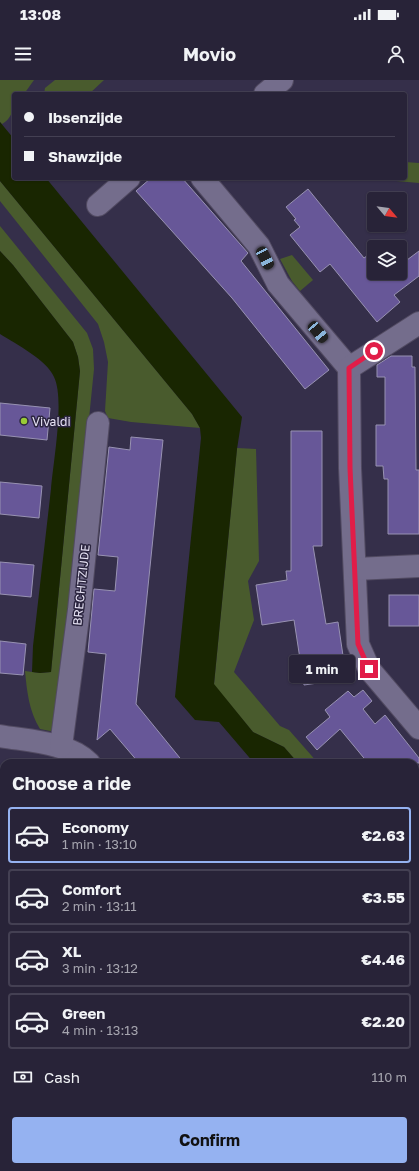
<!DOCTYPE html>
<meta charset="utf-8">
<style>
:root{--surface:#282338;--page:#342f43;--text:#f1f3f6;--muted:#a5a4ae;--line:#444053;--accent:#95b2f1}
body{margin:0;font-family:"Golos Text",sans-serif;background:var(--page);color:var(--text);height:100vh;display:flex;flex-direction:column;font-size:15px;white-space:nowrap}
*{box-sizing:border-box;margin:0}
p{font-size:13px;color:var(--muted)}
.icon{flex:none;width:22px;height:22px;fill:none;stroke:currentColor;stroke-width:2;stroke-linecap:round;stroke-linejoin:round}
.map{position:relative;flex:1;overflow:hidden}
.details{position:absolute;left:0px;top:679px;width:419px;height:412px;display:flex;flex-direction:column;background:var(--surface);border-radius:12px 12px 0 0;box-shadow:0 1px 3px #0004,0 0 0 1px var(--line)}
.details>*{flex:none}
.top-card{position:absolute;left:12px;top:12px;width:395px;height:88px;border-radius:4px;box-shadow:0 1px 3px #0004,0 0 0 1px var(--line);display:grid;align-content:center;height:88px;padding:0 12px;background:var(--surface)}
.needle{width:26px;rotate:119deg}
.fabs{position:absolute;left:367px;top:112px;display:grid;gap:8px}
.fabs a{display:grid;place-items:center;width:40px;height:40px;border-radius:4px;background:var(--surface);box-shadow:0 1px 3px #0004,0 0 0 1px var(--line);font-size:20px}
.end{position:absolute;width:18px;height:18px;margin:-9px;border:5px solid #e11d48;background:#fff;box-shadow:0 0 0 2px #fff}
.from{border-radius:50%}
.bubble{position:absolute;height:28px;border-radius:4px;background:var(--surface);box-shadow:0 1px 3px #0004,0 0 0 1px var(--line);font-size:13px;font-weight:700;line-height:28px;text-align:center}
.car{position:absolute;width:12px;height:24px;margin:-12px -6px;border-radius:5px;box-shadow:0 0 3px 1px #0007;background:linear-gradient(#222 24%,#8ab4d8 0 40%,#222 0 76%,#8ab4d8 0 86%,#222 0)}
.top-card b{display:flex;align-items:center;gap:14px;height:38px;font-size:15px}
.top-card b+b{border-top:1px solid var(--line)}
.top-card i{width:10px;height:10px;background:var(--text)}
ul{padding:0;list-style:none}
li{display:flex;align-items:center;gap:12px;height:56px;margin:0 8px 6px;padding:0 4px;border:2px solid var(--line);border-radius:4px}
li div{flex:1}
li b{display:block;font-size:15px}
li em{font-style:normal;font-weight:700}
li.active{border-color:var(--accent)}
li>.icon{width:36px;height:36px;stroke-width:1.5}
h2{padding:0 12px;font-size:18px;line-height:48px}
.pay{display:flex;align-items:center;gap:10px;height:44px;padding:0 12px;font-size:15px}
.pay p{margin-inline-start:auto}
.action{display:flex;gap:8px;margin-top:auto;padding:8px 12px}
.action a{flex:1;height:46px;border-radius:4px;background:var(--accent);color:#111;font-size:16px;font-weight:700;line-height:46px;text-align:center}
.status{display:flex;justify-content:space-between;align-items:center;height:28px;padding:0 20px;background:var(--surface);direction:ltr}
.status svg{height:11px;fill:currentColor}
header{display:flex;justify-content:space-between;align-items:center;height:52px;padding:0 12px;background:var(--surface);font-size:18px;font-weight:700}
.map>svg:first-child{display:block}
.green{fill:#495b2d}
.water{fill:#192601}
.building{fill:#675798;stroke:#9892b2}
.lines{fill:none;stroke-linecap:round;stroke-linejoin:round}
.minor-casing{stroke:#524b62;stroke-width:24}
.minor{stroke:#746d8c;stroke-width:22}
.route{stroke:#e11d48;stroke-width:5}
.poi-dot{fill:#99cb36;stroke:#2b253f;stroke-width:1.5}
.labels{text-anchor:middle;dominant-baseline:central;stroke-width:3;stroke-linejoin:round;paint-order:stroke}
.poi-label{font-size:12px;fill:#e7e3f5;stroke:#2b253f;text-anchor:start}
.street-label{font-size:12px;fill:#e7e3f5;stroke:#2b253f}
</style>
<div class="status"><b>13:08</b><svg viewBox="0 0 49 12"><path d="M0 12V9h3v3zM5 12V6h3v6zM10 12V3h3v9zM15 12V0h3v12zM26 1h20v11H26zM47 4h2v5h-2z"/></svg></div>
<header><svg class="icon" aria-label="menu" viewBox="0 0 24 24"><path d="M4 6h16M4 12h16M4 18h16"/></svg>Movio<svg class="icon" aria-label="person" viewBox="0 0 24 24"><circle cx="12" cy="8" r="4"/><path d="M4 21q1-7 8-7t8 7"/></svg></header>
<div class="map">
<svg width="419" height="1091" viewBox="0 0 419 1091">
<rect width="100%" height="100%" fill="#352f4a"/>
<!-- green -->
<g class="green">
<path d="M0,0H34L24,14H14C14,26 14,37 2,44L0,42Z"/>
<path d="M55,0H104L89,14H44L45,8Z"/>
<path d="M405,82L419,83V103L396,101L397,98H405Z"/>
<path d="M0,101L192,334L200,348L131,342L108,338L105,331L108,282L104,262L98,244L0,121Z"/>
<path d="M0,146L87,253L93,269L94,289L58,647L55,652L40,649C29,631 27,612 25,591L40,593L51,592L80,291L78,277L73,262L13,185L0,171Z"/>
<path d="M292,175L313,200L300,211L292,201L280,179Z"/>
<path d="M237,368L256,369L259,481L248,501L254,540L234,592L280,646L289,650L318,683H298L284,667L253,652L214,605Z"/>
</g>
<!-- water -->
<g class="water">
<path d="M0,42L14,59V98H46L242,337L237,369L214,604L253,652L284,667L298,683H254L219,642L195,640L175,617L201,358L200,348L192,334L0,101Z"/>
<path d="M0,171L13,185L73,262L78,277L80,291L51,592L40,593L32,592L33,566C39,514 45,461 51,409C53,383 65,319 54,297C47,280 16,264 0,254Z"/>
</g>
<!-- building -->
<g class="building">
<path d="M151,98H182L248,173L241,181L329,290L305,309L232,218L136,111Z"/>
<path d="M308,109L364,178L374,171V193H400V172L407,180L419,171V196L394,215L400,222L377,242L330,184L320,192L290,155L300,147L294,140L296,139L286,127Z"/>
<path d="M391,276H412V287H415L416,390H419V454H388V399H384L383,386H376V345H385V297H377V285Z"/>
<path d="M0,323L50,328L47,360L0,355Z"/>
<path d="M291,351H322V466H313L326,544L338,542L345,589L333,591L339,600L304,605L294,540L262,545L256,505L287,500L286,491H291Z"/>
<path d="M131,357L163,360L136,624L184,683H139L110,649L97,660L106,574L88,572L94,509L115,511L118,477L98,475L109,367L130,370Z"/>
<path d="M0,402L42,406L39,438L0,434Z"/>
<path d="M0,482L34,485L31,517L0,514Z"/>
<rect x="389" y="515" width="30" height="31"/>
<path d="M0,561L26,564L23,595L0,593Z"/>
<path d="M363,610L372,621L363,629L375,644L385,635L419,678V683H368L340,649L317,670L306,657L330,637L325,630L348,611L354,617Z"/>
</g>
<g class="lines">
<!-- minor casing -->
<g class="minor-casing">
<g id="minor">
<path d="M265,14L282,0"/>
<path d="M202,98L259,166L278,204L349,288L350,388L358,564L369,589L419,648"/>
<path d="M98,125L129,98"/>
<path d="M349,288L419,243"/>
<path d="M356,489L419,486"/>
<path d="M0,656C28,661 68,662 89,683"/>
<path d="M61,666L79,530L98,343"/>
<path d="M0,820L4,816"/>
<path d="M415,833L419,829"/>
<path d="M415,955L419,960"/>
</g>
</g>
<!-- minor -->
<use href="#minor" class="minor"/>
</g>
<g class="lines">
<!-- route -->
<path class="route" d="M369,589L358,564L350,388L349,288L374,271"/>
</g>
<!-- markers -->
<circle class="poi-dot" cx="24" cy="341" r="4"/>
<g class="labels">
<!-- poi labels -->
<g class="poi-label">
<text x="32" y="341">Vivaldi</text>
</g>
<!-- street labels -->
<g class="street-label">
<text transform="translate(81 505) rotate(-84)">BRECHTZIJDE</text>
</g>
</g>
</svg>
<div class="fabs">
<a><svg class="needle" viewBox="-14 -14 28 28"><path d="M0-13l5 13h-10z" fill="#e53935"/><path d="M0 13l5-13h-10z" fill="#a5a4ae"/></svg></a>
<a><svg class="icon" aria-label="layers" viewBox="0 0 24 24"><path d="M12 4l9 5-9 5-9-5zM3 14l9 5 9-5"/></svg></a>
</div>
<i class="end from" style="left:374px;top:271px"></i>
<i class="end" style="left:369px;top:589px"></i>
<div class="bubble" style="left:289px;top:575px;width:66px">1 min</div>
<i class="car" style="left:265px;top:178px;rotate:153deg"></i>
<i class="car" style="left:318px;top:252px;rotate:140deg"></i>
<div class="top-card">
<b><i class="from"></i>Ibsenzijde</b>
<b><i></i>Shawzijde</b>
</div>
<section class="details">
<h2>Choose a ride</h2>
<ul>
<li class="active"><svg class="icon" aria-label="car" viewBox="0 0 24 24"><path d="M5 17H2v-5l4-1 3-4h7l3 4 3 1v5h-3M9 17h6M6 11h13"/><circle cx="7" cy="17" r="2"/><circle cx="17" cy="17" r="2"/></svg><div><b>Economy</b><p>1 min · 13:10</p></div><em>€2.63</em></li>
<li><svg class="icon" aria-label="car" viewBox="0 0 24 24"><path d="M5 17H2v-5l4-1 3-4h7l3 4 3 1v5h-3M9 17h6M6 11h13"/><circle cx="7" cy="17" r="2"/><circle cx="17" cy="17" r="2"/></svg><div><b>Comfort</b><p>2 min · 13:11</p></div><em>€3.55</em></li>
<li><svg class="icon" aria-label="car" viewBox="0 0 24 24"><path d="M5 17H2v-5l4-1 3-4h7l3 4 3 1v5h-3M9 17h6M6 11h13"/><circle cx="7" cy="17" r="2"/><circle cx="17" cy="17" r="2"/></svg><div><b>XL</b><p>3 min · 13:12</p></div><em>€4.46</em></li>
<li><svg class="icon" aria-label="car" viewBox="0 0 24 24"><path d="M5 17H2v-5l4-1 3-4h7l3 4 3 1v5h-3M9 17h6M6 11h13"/><circle cx="7" cy="17" r="2"/><circle cx="17" cy="17" r="2"/></svg><div><b>Green</b><p>4 min · 13:13</p></div><em>€2.20</em></li>
</ul>
<div class="pay"><svg class="icon" aria-label="cash" viewBox="0 0 24 24"><path d="M3 7h18v10H3z"/><circle cx="12" cy="12" r="2"/></svg>Cash<p>110 m</p></div>
<div class="action"><a>Confirm</a></div>
</section>
</div>
